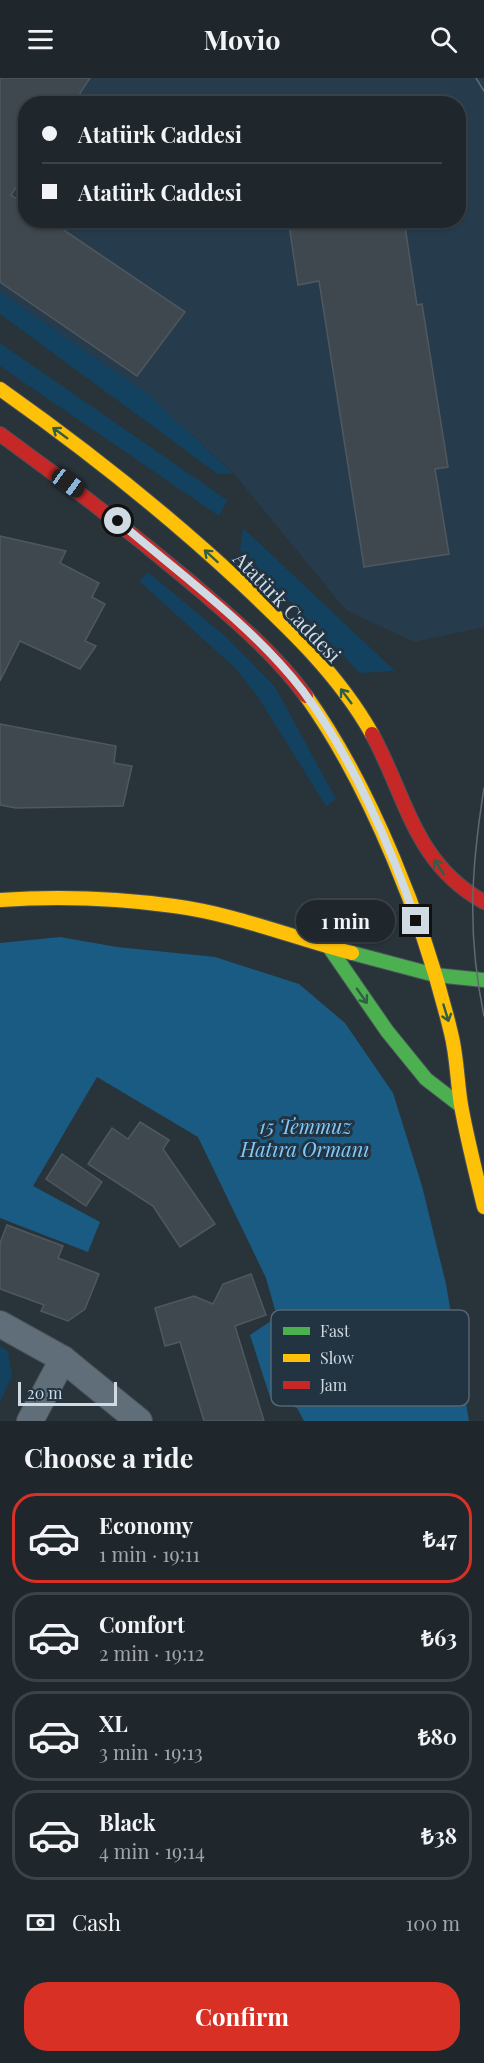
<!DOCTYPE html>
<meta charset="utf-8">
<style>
:root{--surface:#1f262c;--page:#272e34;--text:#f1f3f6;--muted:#a1a5a9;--line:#3c4348;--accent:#d93025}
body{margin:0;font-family:"Playfair Display",serif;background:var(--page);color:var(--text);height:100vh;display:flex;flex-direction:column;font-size:22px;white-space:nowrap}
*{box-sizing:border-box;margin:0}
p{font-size:20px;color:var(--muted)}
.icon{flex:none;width:33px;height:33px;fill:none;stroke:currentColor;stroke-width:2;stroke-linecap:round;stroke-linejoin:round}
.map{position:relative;height:1343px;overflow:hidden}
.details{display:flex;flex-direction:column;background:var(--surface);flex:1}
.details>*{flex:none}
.hud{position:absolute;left:18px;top:18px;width:448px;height:132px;border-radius:24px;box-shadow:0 2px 4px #0004,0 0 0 2px var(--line);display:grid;align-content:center;height:132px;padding:0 24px;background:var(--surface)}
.scale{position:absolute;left:18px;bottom:15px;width:99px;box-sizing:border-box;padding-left:6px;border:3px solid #cfdae3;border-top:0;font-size:16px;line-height:21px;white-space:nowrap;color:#cfdae3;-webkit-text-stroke:4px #223441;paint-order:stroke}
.end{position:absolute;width:27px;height:27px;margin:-14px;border:8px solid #cfdae3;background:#111;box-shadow:0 0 0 3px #111}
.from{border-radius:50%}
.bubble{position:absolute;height:42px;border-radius:21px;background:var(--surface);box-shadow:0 2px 4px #0004,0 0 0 2px var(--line);font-size:20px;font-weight:700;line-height:42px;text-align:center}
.car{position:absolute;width:18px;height:36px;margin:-18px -9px;border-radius:8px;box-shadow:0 0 4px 2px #0007;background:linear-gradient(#222 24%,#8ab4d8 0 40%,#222 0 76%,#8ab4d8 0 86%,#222 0)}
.hud b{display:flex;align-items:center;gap:21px;height:57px;font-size:22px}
.hud b+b{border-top:2px solid var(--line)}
.hud i{width:15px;height:15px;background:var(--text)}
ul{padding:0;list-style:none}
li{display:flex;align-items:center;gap:18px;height:90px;margin:0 12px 9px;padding:0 12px;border:3px solid var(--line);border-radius:24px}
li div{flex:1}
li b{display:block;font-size:22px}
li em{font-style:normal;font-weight:700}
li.selected{border-color:var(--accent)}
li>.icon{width:54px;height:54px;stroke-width:1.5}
h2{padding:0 24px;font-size:27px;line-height:72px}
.pay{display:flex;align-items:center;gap:15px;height:66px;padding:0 24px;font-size:22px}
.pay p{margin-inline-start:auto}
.button{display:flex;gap:12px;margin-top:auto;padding:12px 24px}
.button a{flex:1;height:69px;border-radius:24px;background:var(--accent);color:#fff;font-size:24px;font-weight:700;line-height:69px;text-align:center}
header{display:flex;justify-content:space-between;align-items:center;height:78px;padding:0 24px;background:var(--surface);font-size:27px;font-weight:700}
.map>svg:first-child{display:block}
.built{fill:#263c4c;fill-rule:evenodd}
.green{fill:#12425f}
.forest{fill:#1a5b83}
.building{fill:#3f484e;stroke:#50585f;stroke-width:1.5}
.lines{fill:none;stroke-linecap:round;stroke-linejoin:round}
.street-casing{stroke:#495057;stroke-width:28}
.fast-casing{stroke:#495057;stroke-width:16}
.slow-casing{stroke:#495057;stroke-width:16}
.jam-casing{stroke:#495057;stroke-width:16}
.street{stroke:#5f6e78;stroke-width:26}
.fast{stroke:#4caf50;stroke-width:14}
.slow{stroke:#ffc107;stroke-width:14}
.jam{stroke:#c62828;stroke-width:14}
.tram{stroke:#606a72;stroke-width:1.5}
.oneway{stroke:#315f46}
.route{stroke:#cfdae3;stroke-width:8}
.labels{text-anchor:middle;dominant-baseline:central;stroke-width:6;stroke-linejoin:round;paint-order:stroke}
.street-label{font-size:20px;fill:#cfdae3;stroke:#223441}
.park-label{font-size:20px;font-style:italic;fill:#81c9fd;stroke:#223441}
.key{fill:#223441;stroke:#566672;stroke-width:1.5}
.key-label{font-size:16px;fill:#cfdae3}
</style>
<header><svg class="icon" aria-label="menu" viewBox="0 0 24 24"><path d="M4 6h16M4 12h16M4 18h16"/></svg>Movio<svg class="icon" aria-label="search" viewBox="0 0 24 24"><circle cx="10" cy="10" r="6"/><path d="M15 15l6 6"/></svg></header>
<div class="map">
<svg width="484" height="1343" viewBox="0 0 484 1343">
<rect width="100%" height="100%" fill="#29333a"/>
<!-- built -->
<path class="built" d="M0,0H484V549L414,564L346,532L234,396L148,316L0,214ZM26,26H459V142H26Z"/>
<!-- green -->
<g class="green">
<path d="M0,214L148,316L233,396H218L0,236Z"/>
<path d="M0,265L227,422L219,438L0,288Z"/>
<path d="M243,450L395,593L360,595L240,472Z"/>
<path d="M148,494L225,558L275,609L336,721L326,728L258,619L235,590L139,503Z"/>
<path d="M0,1268L8,1273L12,1298L0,1324Z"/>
</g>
<!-- forest -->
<path class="forest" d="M60,859L117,869L215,879L299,906L345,945L393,1015L422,1108L446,1206L469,1343H304L297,1330L270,1319L250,1257L277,1239L266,1200L198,1059L97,999L33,1108L100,1144L88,1174L0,1140V865Z"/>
<!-- building -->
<g class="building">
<path d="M0,0H90L73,26H26V95L11,117L26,127V142H49L185,234L137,298L0,204Z"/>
<path d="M318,142H404L417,227L422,226L448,389L435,391L449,476L364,489L319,203L298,207L289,147Z"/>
<path d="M0,458L66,473L60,485L99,505L92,519L105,526L85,563L96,568L80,591L20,563L0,603Z"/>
<path d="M0,646L116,668L114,685L132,688L123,728L16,730L0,727Z"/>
<path d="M140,1044L169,1062L163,1071L215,1146L180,1169L153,1128L88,1086L112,1050L128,1061Z"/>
<path d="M62,1076L102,1104L86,1128L46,1101Z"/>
<path d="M7,1147L63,1168L58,1180L99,1196L85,1231L68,1243L41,1233L44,1227L0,1211V1165Z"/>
<path d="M251,1196L266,1237L235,1248L264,1343H204L180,1264L165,1268L155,1230L194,1218L213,1226L223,1206Z"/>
</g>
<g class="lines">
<!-- street casing -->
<g class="street-casing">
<g id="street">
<path d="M0,1246L63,1281L139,1343"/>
<path d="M30,1343L63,1281"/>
</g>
</g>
<!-- fast casing -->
<g class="fast-casing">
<g id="fast">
<path d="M329,869L387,953L426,1001L461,1028"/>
<path d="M352,875L435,897"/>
<path d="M435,897L484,902"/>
</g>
</g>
<!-- slow casing -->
<g class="slow-casing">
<g id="slow">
<path d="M0,311C85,371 165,434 241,505C289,550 339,597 372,656"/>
<path d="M306,618C371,709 425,846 451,955C457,978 457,1003 461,1027C467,1061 476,1095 484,1129"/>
<path d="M0,822C59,818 116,820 174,828C235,836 294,860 352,875"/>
</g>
</g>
<!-- jam casing -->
<g class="jam-casing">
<g id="jam">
<path d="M0,356C65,403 127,451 188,502C230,538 274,574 306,618"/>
<path d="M372,656C407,720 414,785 484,824"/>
</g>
</g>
<!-- street -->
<use href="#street" class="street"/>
<!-- fast -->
<use href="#fast" class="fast"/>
<!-- slow -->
<use href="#slow" class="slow"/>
<!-- jam -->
<use href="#jam" class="jam"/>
<!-- tram -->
<g class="tram">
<path d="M476,0L484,13"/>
<path d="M484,710C471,791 467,857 484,938"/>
</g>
</g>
<!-- one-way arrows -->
<defs><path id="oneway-shaft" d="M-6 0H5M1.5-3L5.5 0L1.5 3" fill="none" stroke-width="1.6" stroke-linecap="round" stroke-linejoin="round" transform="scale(1.5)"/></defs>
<g class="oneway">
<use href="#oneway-shaft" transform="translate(60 355) rotate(-144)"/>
<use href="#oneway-shaft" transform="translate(211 478) rotate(-138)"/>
<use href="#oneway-shaft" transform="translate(346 618) rotate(-127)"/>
<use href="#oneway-shaft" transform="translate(439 789) rotate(-124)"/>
<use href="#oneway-shaft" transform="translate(362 918) rotate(55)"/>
<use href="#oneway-shaft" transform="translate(446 935) rotate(73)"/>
</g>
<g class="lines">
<!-- route -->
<path class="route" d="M118,443C181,497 253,548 303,613C350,676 391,768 416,843"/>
</g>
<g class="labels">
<!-- street labels -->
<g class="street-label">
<text transform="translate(288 528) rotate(46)">Atatürk Caddesi</text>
</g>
<!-- park labels -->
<g class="park-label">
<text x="305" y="1047">15 Temmuz<tspan x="305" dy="23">Hatıra Ormanı</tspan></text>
</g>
</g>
<!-- legend -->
<rect x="271" y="1232" width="198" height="96" rx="9" class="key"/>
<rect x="283" y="1249" width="27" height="8" fill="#4caf50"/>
<rect x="283" y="1276" width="27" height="8" fill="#ffc107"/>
<rect x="283" y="1303" width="27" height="8" fill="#c62828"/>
<g class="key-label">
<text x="320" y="1259">Fast</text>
<text x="320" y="1286">Slow</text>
<text x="320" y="1313">Jam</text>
</g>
</svg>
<div class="scale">20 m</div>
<i class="end from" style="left:118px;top:443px"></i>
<i class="end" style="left:416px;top:843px"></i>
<div class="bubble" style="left:296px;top:822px;width:99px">1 min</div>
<i class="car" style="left:68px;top:405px;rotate:126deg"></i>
<div class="hud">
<b><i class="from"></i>Atatürk Caddesi</b>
<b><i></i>Atatürk Caddesi</b>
</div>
</div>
<section class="details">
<h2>Choose a ride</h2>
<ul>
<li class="selected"><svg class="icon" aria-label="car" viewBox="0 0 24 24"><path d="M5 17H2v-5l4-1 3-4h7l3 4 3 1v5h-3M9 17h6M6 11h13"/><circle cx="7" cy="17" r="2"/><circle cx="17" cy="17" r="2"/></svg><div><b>Economy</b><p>1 min · 19:11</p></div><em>₺47</em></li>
<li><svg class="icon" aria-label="car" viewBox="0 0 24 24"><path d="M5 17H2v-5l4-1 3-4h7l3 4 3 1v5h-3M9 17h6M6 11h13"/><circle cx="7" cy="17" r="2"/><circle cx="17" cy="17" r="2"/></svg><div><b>Comfort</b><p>2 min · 19:12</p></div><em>₺63</em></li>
<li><svg class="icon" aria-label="car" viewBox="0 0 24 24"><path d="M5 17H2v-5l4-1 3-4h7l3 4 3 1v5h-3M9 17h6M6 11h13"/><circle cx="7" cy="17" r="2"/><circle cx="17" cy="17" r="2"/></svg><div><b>XL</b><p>3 min · 19:13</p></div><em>₺80</em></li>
<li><svg class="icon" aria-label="car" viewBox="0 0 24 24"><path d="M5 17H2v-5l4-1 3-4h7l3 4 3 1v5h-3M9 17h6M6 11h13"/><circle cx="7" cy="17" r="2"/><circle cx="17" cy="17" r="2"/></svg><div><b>Black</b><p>4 min · 19:14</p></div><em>₺38</em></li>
</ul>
<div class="pay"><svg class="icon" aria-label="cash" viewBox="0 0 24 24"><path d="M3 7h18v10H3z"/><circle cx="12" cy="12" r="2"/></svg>Cash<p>100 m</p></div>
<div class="button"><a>Confirm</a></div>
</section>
